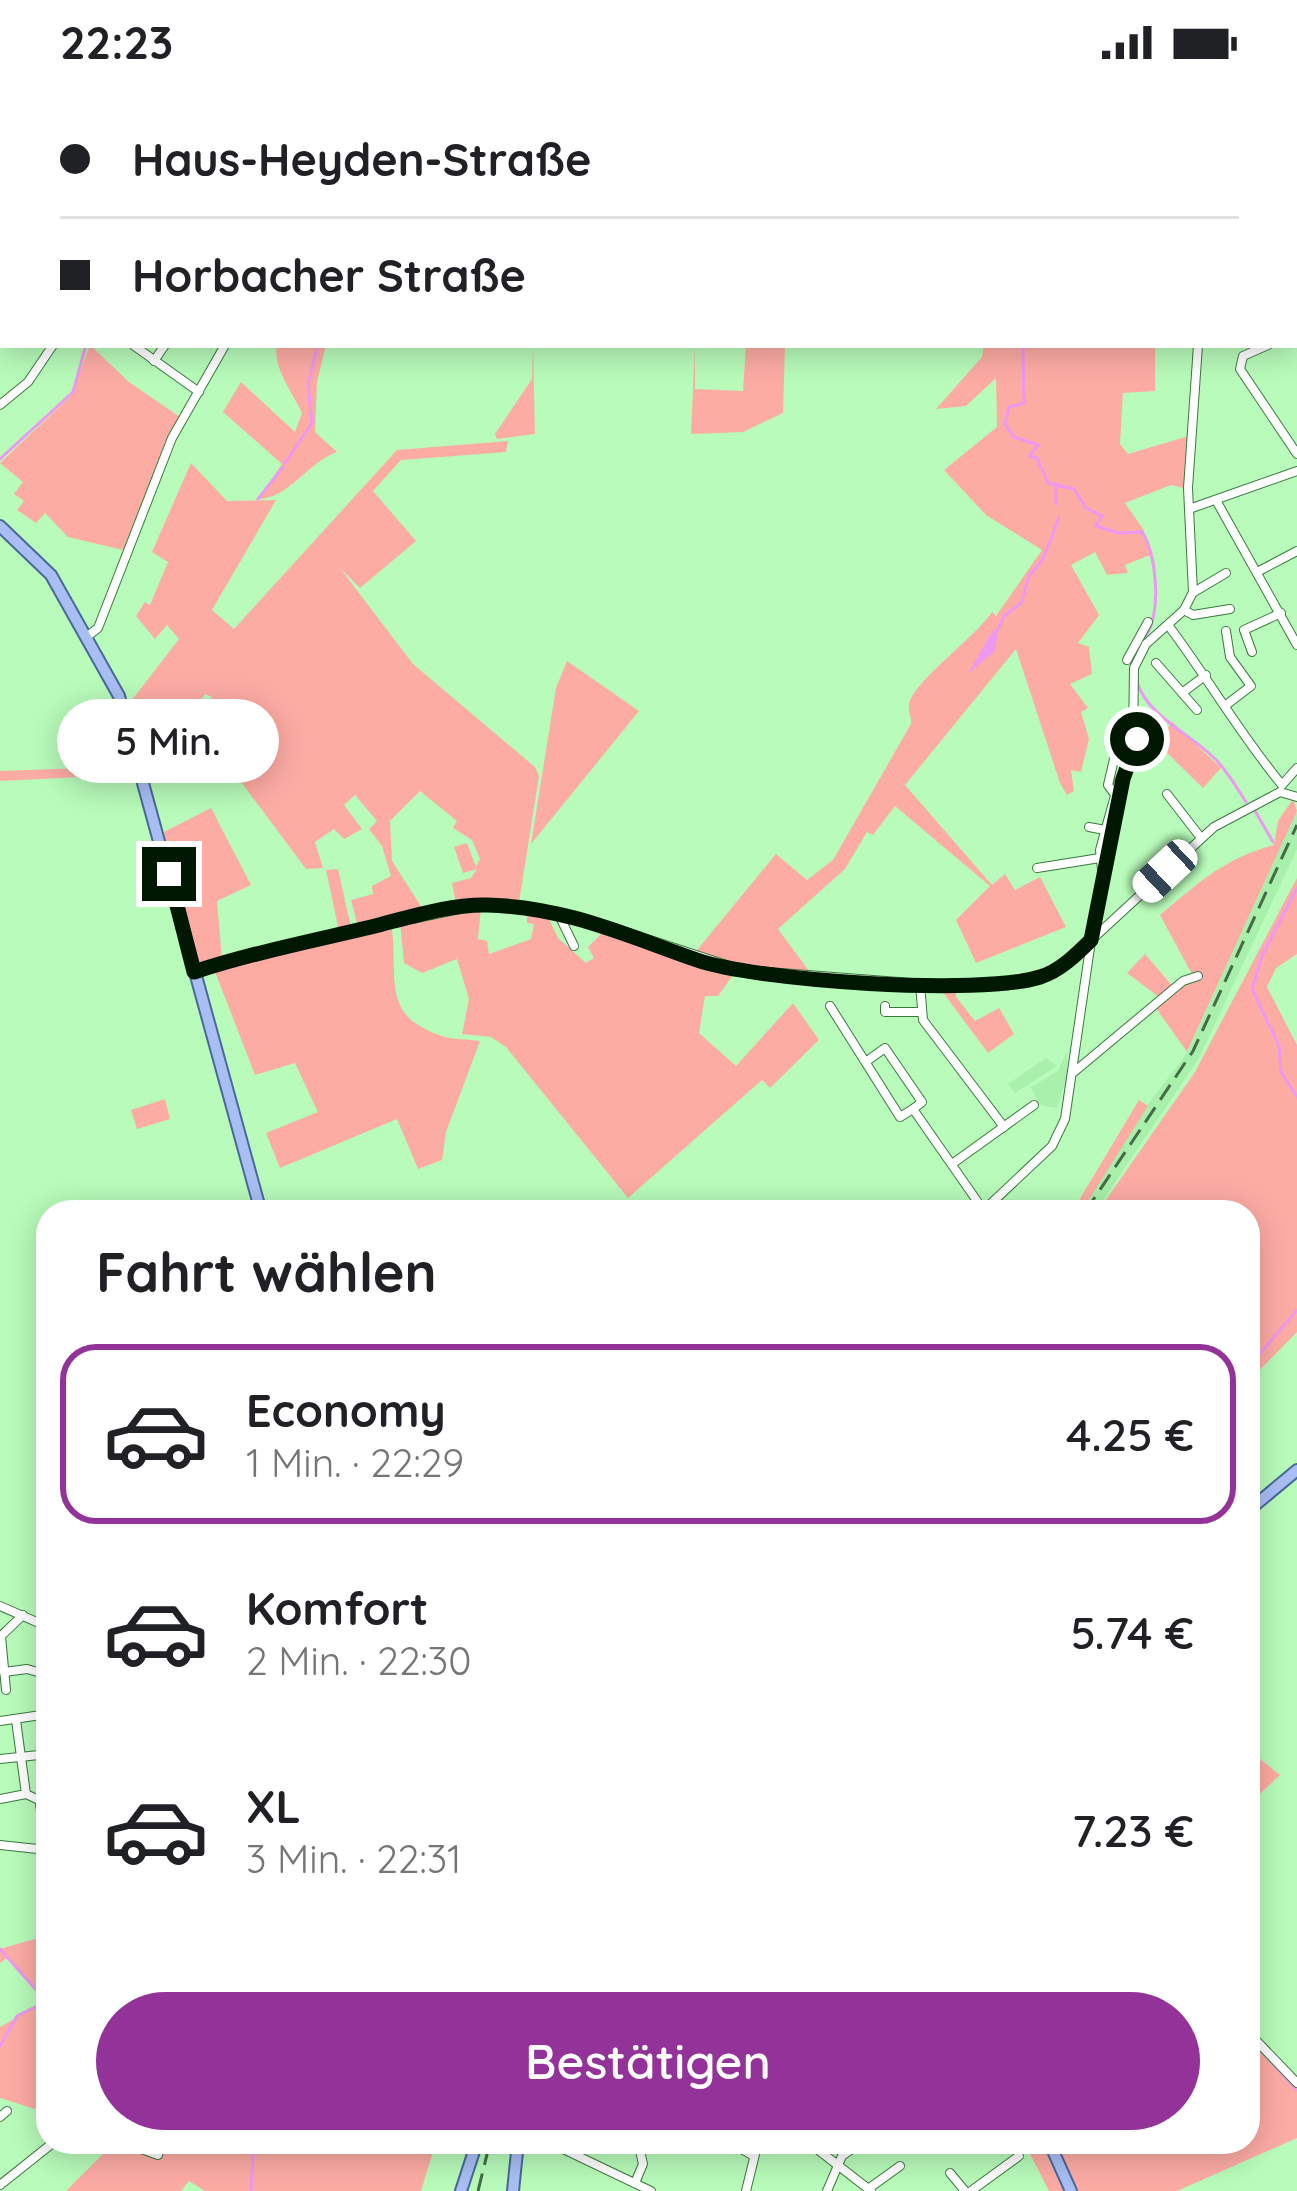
<!DOCTYPE html>
<html lang="de">
<meta charset="utf-8">
<style>
:root{--surface:#fff;--page:#f6f6f6;--text:#202124;--muted:#757577;--line:#e0e0e0;--accent:#933299}
body{margin:0;font-family:Quicksand,sans-serif;background:var(--page);color:var(--text);height:100vh;display:flex;flex-direction:column;font-size:45px;white-space:nowrap}
*{box-sizing:border-box;margin:0}
p{font-size:39px;color:var(--muted)}
.icon{flex:none;width:66px;height:66px;fill:none;stroke:currentColor;stroke-width:2;stroke-linecap:round;stroke-linejoin:round}
.map{position:relative;flex:1;overflow:hidden}
.sheet{position:absolute;left:36px;top:1116px;width:1224px;height:954px;display:flex;flex-direction:column;background:var(--surface);border-radius:36px;box-shadow:0 6px 30px #0003}
.sheet>*{flex:none}
.top-card{position:absolute;left:0px;top:0px;width:1299px;height:264px;box-shadow:0 6px 30px #0003;display:grid;align-content:center;height:264px;padding:0 60px;background:var(--surface)}
.end{position:absolute;width:54px;height:54px;margin:-27px;border:15px solid #001702;background:#fff;box-shadow:0 0 0 6px #fff}
.from{border-radius:50%}
.bubble{position:absolute;height:84px;border-radius:42px;background:var(--surface);box-shadow:0 6px 30px #0003;font-size:39px;font-weight:600;line-height:84px;text-align:center}
.car{position:absolute;width:36px;height:72px;margin:-36px -18px;border-radius:15px;box-shadow:0 0 9px 3px #0007;background:linear-gradient(#fff 24%,#345 0 40%,#fff 0 76%,#345 0 86%,#fff 0)}
.top-card b{display:flex;align-items:center;gap:42px;height:114px;font-size:45px}
.top-card b+b{border-top:3px solid var(--line)}
.top-card i{width:30px;height:30px;background:var(--text)}
ul{padding:0;list-style:none}
li{display:flex;align-items:center;gap:36px;height:180px;margin:0 24px 18px;padding:0 36px;border:6px solid transparent;border-radius:36px}
li div{flex:1}
li b{display:block;font-size:45px}
li em{font-style:normal;font-weight:600}
li.current{border-color:var(--accent)}
li>.icon{width:108px;height:108px;stroke-width:1.5}
h2{padding:0 60px;font-size:54px;line-height:144px}
.primary-button{display:flex;gap:24px;margin-top:auto;padding:24px 60px}
.primary-button a{flex:1;height:138px;border-radius:72px;background:var(--accent);color:#fff;font-size:48px;font-weight:600;line-height:138px;text-align:center}
.status{display:flex;justify-content:space-between;align-items:center;height:84px;padding:0 60px;background:var(--surface);direction:ltr}
.status svg{height:33px;fill:currentColor}
.map>svg:first-child{display:block}
.built{fill:#a8f0ab}
.green{fill:#fdaca4}
.water{fill:#ed98f1}
.lines{fill:none;stroke-linecap:round;stroke-linejoin:round}
.stream{stroke:#ed98f1;stroke-width:3}
.minor-casing{stroke:#3a783f;stroke-width:10}
.major-casing{stroke:#48699a;stroke-width:14}
.minor{stroke:#fff;stroke-width:8}
.major{stroke:#a9bff4;stroke-width:10}
.rail{stroke:#446c46;stroke-width:3;stroke-dasharray:18 9;stroke-linecap:butt}
.route{stroke:#001702;stroke-width:15}
</style>
<div class="status"><b>22:23</b><svg viewBox="0 0 49 12"><path d="M0 12V9h3v3zM5 12V6h3v6zM10 12V3h3v9zM15 12V0h3v12zM26 1h20v11H26zM47 4h2v5h-2z"/></svg></div>
<div class="map">
<svg width="1297" height="2107" viewBox="0 0 1297 2107">
<rect width="100%" height="100%" fill="#b8fbba"/>
<!-- built -->
<g class="built">
<path d="M1297,727V765L1199,974L1095,1128H1081L1128,1046L1188,968Z"/>
<path d="M1067,967V993L1057,1024L1040,1021L1031,1003L1058,987Z"/>
<path d="M1046,974L1057,982L1015,1009L1008,1000Z"/>
</g>
<!-- green -->
<g class="green">
<path d="M791,0H1079L1081,3H790Z"/>
<path d="M90,261L129,298L180,333L123,466L68,453L45,429L36,439L17,426L24,417L14,410L23,398L0,379L71,312Z"/>
<path d="M277,261H326L317,298L315,348L337,368C308,378 289,414 259,415L282,380L223,328L241,298L295,348L302,329C293,309 272,283 277,261Z"/>
<path d="M533,261L535,350L497,355L495,350L532,295Z"/>
<path d="M695,261V305L743,307L746,261H785L783,329L743,348L691,350Z"/>
<path d="M984,261H1155V307L1123,309L1120,360L1128,370L1189,352L1184,404L1171,401L1125,419L1143,445L1156,482L1150,471L1125,481L1128,489L1107,491L1095,468L1071,481L1099,531L1078,559L1089,563L1092,590L1070,600L1088,624L1081,628L1089,655L1081,688L1071,686L1074,707L1067,711L1060,699L1016,565L905,701L992,801L1005,790L1015,806L1040,793L1066,843L976,879L956,836L990,802L895,722L873,751L867,748L845,785L778,845L812,891L738,883L693,871L776,770L807,796L833,776L911,640C912,634 908,627 909,621C912,598 975,554 992,528L996,532L1042,466L986,431L944,386L997,343L996,294L966,322L936,325L982,273Z"/>
<path d="M508,357L506,368L401,376L373,407L416,457L360,504L340,484L413,580L535,683L539,692L519,818L456,820L452,799L471,794L477,785L463,789L454,763L467,759L476,783L480,775L472,756L453,744L457,737L420,707L390,737L392,777L424,827L358,843L351,816L373,810L372,802L391,792L382,762L369,745L377,737L355,711L344,721L362,745L344,755L334,745L315,758L323,784L306,785L215,663L175,682L167,679L212,613L205,610L158,679L147,682L128,621L179,555L167,541L155,555L136,532L145,518L150,521L168,478L152,468L191,379L227,417L276,416L212,526L234,545L397,366Z"/>
<path d="M567,577L639,627L531,760L556,604Z"/>
<path d="M1172,638L1221,684L1203,704L1157,659Z"/>
<path d="M138,682L140,690L0,697V687Z"/>
<path d="M1293,715L1297,727L1187,968L1156,924L1163,916L1127,889L1145,870L1175,905L1193,892L1160,831C1198,799 1225,774 1274,761L1278,737Z"/>
<path d="M211,724L251,801L217,817L222,876L205,881L197,876L164,748Z"/>
<path d="M338,785L351,844L339,847L326,786Z"/>
<path d="M1297,794V870L1276,884L1267,903L1297,961V1248L1248,1298V1128H1105L1101,1123L1195,988Z"/>
<path d="M481,823L478,855L487,857L489,870L531,855L534,840L527,839V832L549,835L558,854L586,879L594,874L588,863L607,844L736,887L718,912H705L699,949L736,982L793,919L819,956L770,1004L762,996L628,1114L506,963L491,953L462,950L469,915L457,875L422,889L404,879L400,838Z"/>
<path d="M391,839C400,893 378,931 442,952C453,956 469,955 480,957L446,1048L442,1076L418,1085L397,1035L280,1084L266,1049L318,1028L295,979L255,991L214,885Z"/>
<path d="M939,903H956V913L975,937L999,924L1014,950L988,969Z"/>
<path d="M165,1015L170,1035L137,1045L131,1026Z"/>
<path d="M1139,1016L1148,1022L1081,1128H1072Z"/>
<path d="M1248,1665L1280,1691L1248,1721Z"/>
<path d="M48,1851V1930L41,1934L48,2029L0,2014V1943L40,1920L39,1911L7,1874L0,1879V1865Z"/>
<path d="M1248,1947L1297,2000V2054L1177,2107H1076L1054,2058H1248Z"/>
<path d="M115,2058H436L421,2107H205L189,2097L181,2107H66Z"/>
<path d="M1011,2058H1041L1064,2107H1049L1028,2066Z"/>
</g>
<!-- water -->
<path class="water" d="M993,546L998,549L995,567L968,590Z"/>
<g class="lines">
<!-- stream -->
<g class="stream">
<path d="M809,0L813,3"/>
<path d="M451,3L455,0"/>
<path d="M1023,261L1024,319L1009,323L1005,340L1014,353L1038,361L1029,372L1037,374L1048,399L1074,405L1086,424L1102,432L1096,442L1118,449L1142,448C1157,469 1162,533 1145,552"/>
<path d="M0,375L73,308L86,261"/>
<path d="M285,379L312,339L308,300L318,261"/>
<path d="M1056,400V420"/>
<path d="M258,415L283,383"/>
<path d="M997,547L1004,532L1021,519L1029,492L1043,475L1059,434"/>
<path d="M1137,598C1149,635 1193,650 1218,678C1229,690 1237,704 1246,718"/>
<path d="M1254,725L1273,758"/>
<path d="M1297,804L1262,872L1252,905L1279,962L1281,988L1297,1013"/>
<path d="M1248,1284L1297,1226"/>
<path d="M0,1865L38,1908L46,1930"/>
<path d="M1254,1959L1297,2006"/>
<path d="M0,1962L17,1932L37,1922"/>
<path d="M251,2107L254,2058"/>
</g>
<!-- minor casing -->
<g class="minor-casing">
<g id="minor">
<path d="M1217,0L1225,3"/>
<path d="M1243,0V3"/>
<path d="M341,3L350,0"/>
<path d="M381,3L385,0"/>
<path d="M1296,26L1297,27"/>
<path d="M1296,90H1297"/>
<path d="M1296,137H1297"/>
<path d="M1296,154H1297"/>
<path d="M1296,175L1297,176"/>
<path d="M1296,200L1297,201"/>
<path d="M0,204L3,202"/>
<path d="M1296,251H1297"/>
<path d="M133,261L199,308"/>
<path d="M1268,261L1243,272L1240,285L1297,370"/>
<path d="M154,277L165,261"/>
<path d="M0,321L28,298L53,261"/>
<path d="M1217,418L1297,561"/>
<path d="M1189,425L1297,387"/>
<path d="M1259,487L1297,467"/>
<path d="M1194,508L1226,489"/>
<path d="M1184,526L1193,531L1230,525"/>
<path d="M1168,541C1208,594 1239,649 1282,701"/>
<path d="M1226,547L1230,573L1251,602L1226,621"/>
<path d="M89,551L98,544L172,354L225,261"/>
<path d="M1252,568L1244,546L1281,529"/>
<path d="M1127,576L1148,538"/>
<path d="M1156,579L1197,626"/>
<path d="M1182,609L1206,591"/>
<path d="M1282,701L1297,684"/>
<path d="M1113,708L1108,701L1118,658"/>
<path d="M1280,708L1297,713"/>
<path d="M1167,710L1201,754"/>
<path d="M1089,743L1105,746"/>
<path d="M1037,784L1100,774"/>
<path d="M1102,786L1100,766L1119,697"/>
<path d="M559,831L574,862"/>
<path d="M194,888L303,858L483,820L541,825L598,839L742,886L938,901L1024,897L1048,891L1074,872L1214,743L1280,708"/>
<path d="M920,900L923,936L1004,1043"/>
<path d="M830,922L900,1033L913,1025L984,1127"/>
<path d="M885,922V928H920"/>
<path d="M867,977L885,964L922,1018L913,1025"/>
<path d="M1074,988L1183,897L1198,892"/>
<path d="M952,1080L1034,1021"/>
<path d="M982,1128L1052,1062L1065,1035L1093,843L1133,656L1134,584L1146,560L1184,526L1193,508L1188,404L1198,261"/>
<path d="M0,1522L48,1543"/>
<path d="M4,1588L27,1585L48,1591"/>
<path d="M6,1606L1,1552L23,1531"/>
<path d="M16,1636L26,1710"/>
<path d="M0,1637L48,1630"/>
<path d="M0,1675L39,1671"/>
<path d="M0,1715L26,1710L41,1717"/>
<path d="M0,1761L47,1766"/>
<path d="M48,1767L40,1721L48,1714"/>
<path d="M1248,1948L1297,1999"/>
<path d="M0,2033L7,2027"/>
<path d="M122,2058L158,2071L161,2058"/>
<path d="M729,2058L752,2071"/>
<path d="M808,2058L871,2107"/>
<path d="M563,2065L651,2107"/>
<path d="M950,2089L965,2107"/>
<path d="M635,2099L643,2080L638,2058"/>
<path d="M0,2101L54,2058"/>
<path d="M868,2105L900,2082"/>
<path d="M746,2107L758,2058"/>
<path d="M827,2107L842,2072L862,2058"/>
<path d="M971,2107L1019,2072"/>
</g>
</g>
<!-- major casing -->
<g class="major-casing">
<g id="major">
<path d="M0,442L51,491L119,612L261,1128"/>
<path d="M1248,1427L1297,1386"/>
<path d="M1049,2058L1071,2107"/>
<path d="M461,2107L477,2058"/>
<path d="M513,2107L518,2058"/>
</g>
</g>
<!-- minor -->
<use href="#minor" class="minor"/>
<!-- major -->
<use href="#major" class="major"/>
<!-- rail -->
<g class="rail">
<path d="M1085,1128L1193,967L1297,741"/>
<path d="M478,2107L490,2058"/>
</g>
</g>
<g class="lines">
<!-- route -->
<path class="route" d="M169,790L194,888C252,869 312,857 371,843C407,834 449,820 487,821C566,823 625,851 697,876C757,897 981,912 1040,893C1060,887 1077,870 1091,856L1123,695L1137,655"/>
</g>
</svg>
<i class="end from" style="left:1137px;top:655px"></i>
<i class="end" style="left:169px;top:790px"></i>
<div class="bubble" style="left:57px;top:615px;width:222px">5 Min.</div>
<i class="car" style="left:1165px;top:787px;rotate:227deg"></i>
<div class="top-card">
<b><i class="from"></i>Haus-Heyden-Straße</b>
<b><i></i>Horbacher Straße</b>
</div>
<section class="sheet">
<h2>Fahrt wählen</h2>
<ul>
<li class="current"><svg class="icon" aria-label="car" viewBox="0 0 24 24"><path d="M5 17H2v-5l4-1 3-4h7l3 4 3 1v5h-3M9 17h6M6 11h13"/><circle cx="7" cy="17" r="2"/><circle cx="17" cy="17" r="2"/></svg><div><b>Economy</b><p>1 Min. · 22:29</p></div><em>4.25 €</em></li>
<li><svg class="icon" aria-label="car" viewBox="0 0 24 24"><path d="M5 17H2v-5l4-1 3-4h7l3 4 3 1v5h-3M9 17h6M6 11h13"/><circle cx="7" cy="17" r="2"/><circle cx="17" cy="17" r="2"/></svg><div><b>Komfort</b><p>2 Min. · 22:30</p></div><em>5.74 €</em></li>
<li><svg class="icon" aria-label="car" viewBox="0 0 24 24"><path d="M5 17H2v-5l4-1 3-4h7l3 4 3 1v5h-3M9 17h6M6 11h13"/><circle cx="7" cy="17" r="2"/><circle cx="17" cy="17" r="2"/></svg><div><b>XL</b><p>3 Min. · 22:31</p></div><em>7.23 €</em></li>
</ul>
<div class="primary-button"><a>Bestätigen</a></div>
</section>
</div>
